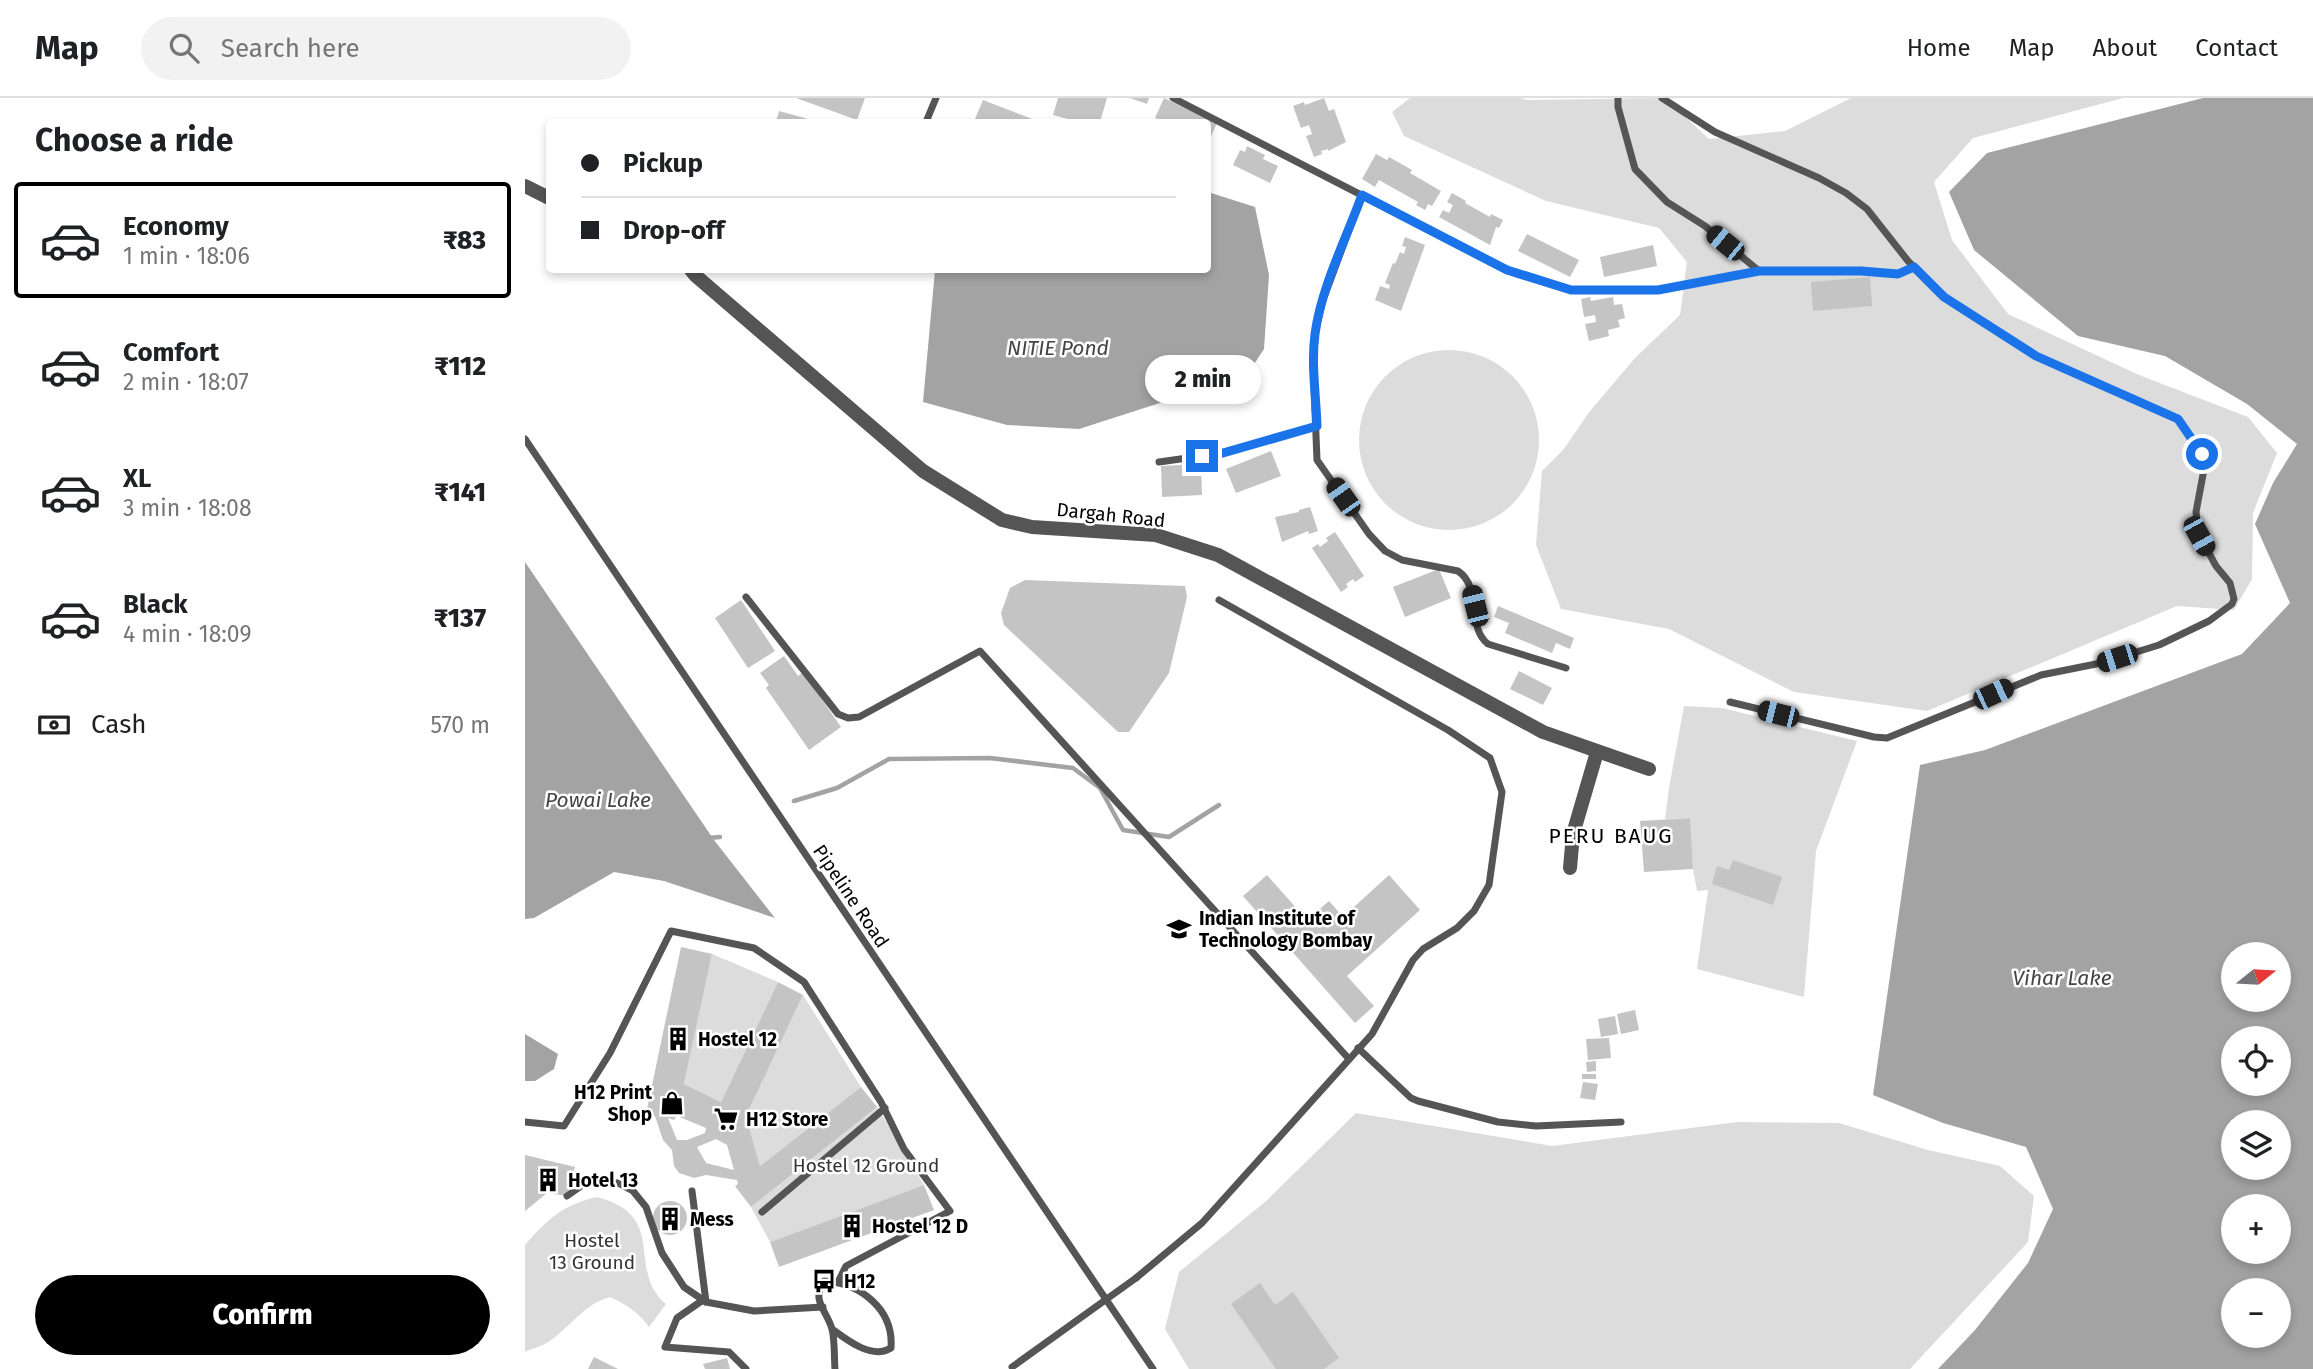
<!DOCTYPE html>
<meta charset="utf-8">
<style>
:root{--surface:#fff;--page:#f2f2f2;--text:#202124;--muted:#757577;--line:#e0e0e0;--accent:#000}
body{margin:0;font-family:"Fira Sans",sans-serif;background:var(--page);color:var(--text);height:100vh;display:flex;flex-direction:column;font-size:26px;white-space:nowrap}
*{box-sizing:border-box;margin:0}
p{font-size:23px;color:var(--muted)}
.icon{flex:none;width:38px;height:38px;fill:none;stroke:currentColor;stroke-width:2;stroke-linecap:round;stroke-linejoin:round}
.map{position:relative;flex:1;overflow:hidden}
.details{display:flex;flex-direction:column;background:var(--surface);width:525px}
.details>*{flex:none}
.hud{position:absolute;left:21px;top:21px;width:665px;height:154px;border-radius:7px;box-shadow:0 4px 10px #0003;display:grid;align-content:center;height:154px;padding:0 35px;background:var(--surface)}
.needle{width:46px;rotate:72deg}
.controls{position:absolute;left:1696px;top:844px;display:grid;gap:14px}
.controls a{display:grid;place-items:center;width:70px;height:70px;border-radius:50%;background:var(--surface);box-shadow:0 4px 10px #0003;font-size:35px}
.end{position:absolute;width:32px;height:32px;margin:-16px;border:9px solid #1a73e8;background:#fff;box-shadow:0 0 0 4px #fff}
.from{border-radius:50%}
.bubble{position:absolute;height:49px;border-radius:24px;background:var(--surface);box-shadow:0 4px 10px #0003;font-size:23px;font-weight:800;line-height:49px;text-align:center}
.car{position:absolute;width:21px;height:42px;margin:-21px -10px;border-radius:9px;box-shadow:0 0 5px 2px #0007;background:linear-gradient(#222 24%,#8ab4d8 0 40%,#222 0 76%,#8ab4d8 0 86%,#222 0)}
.hud b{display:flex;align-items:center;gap:24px;height:66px;font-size:26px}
.hud b+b{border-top:2px solid var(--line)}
.hud i{width:18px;height:18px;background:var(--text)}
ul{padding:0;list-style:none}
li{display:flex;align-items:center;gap:21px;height:116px;margin:0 14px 10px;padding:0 21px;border:4px solid transparent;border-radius:7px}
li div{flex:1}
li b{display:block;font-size:26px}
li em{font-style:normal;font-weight:800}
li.active{border-color:var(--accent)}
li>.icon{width:63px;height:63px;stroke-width:1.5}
h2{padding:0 35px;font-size:32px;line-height:84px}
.pay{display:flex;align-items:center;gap:18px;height:77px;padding:0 35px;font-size:26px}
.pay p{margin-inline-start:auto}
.button{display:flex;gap:14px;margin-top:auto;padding:14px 35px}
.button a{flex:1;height:80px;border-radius:42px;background:var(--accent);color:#fff;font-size:28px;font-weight:800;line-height:80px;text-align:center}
header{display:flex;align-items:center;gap:42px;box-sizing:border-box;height:98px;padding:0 35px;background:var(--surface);border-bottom:2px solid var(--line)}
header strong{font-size:33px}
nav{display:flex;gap:38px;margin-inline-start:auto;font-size:24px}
.search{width:490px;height:63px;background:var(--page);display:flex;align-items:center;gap:18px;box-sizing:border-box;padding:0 24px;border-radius:38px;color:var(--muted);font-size:26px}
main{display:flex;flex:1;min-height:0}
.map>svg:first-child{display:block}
.green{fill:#dcdcdc}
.water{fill:#a3a3a3;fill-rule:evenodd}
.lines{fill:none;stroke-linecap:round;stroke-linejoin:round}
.stream{stroke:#a3a3a3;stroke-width:4.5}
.building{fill:#c4c4c4;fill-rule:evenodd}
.lane{stroke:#555;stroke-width:7}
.street{stroke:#555;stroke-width:14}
.lane-bridge{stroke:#555;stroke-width:7}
.route{stroke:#1a73e8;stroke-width:9}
.labels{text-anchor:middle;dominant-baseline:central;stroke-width:5;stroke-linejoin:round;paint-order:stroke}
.street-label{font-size:19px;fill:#000;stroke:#fff}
.poi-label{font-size:19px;font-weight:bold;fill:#000;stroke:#fff;text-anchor:start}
.park-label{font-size:19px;fill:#333;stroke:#fff}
.water-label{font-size:21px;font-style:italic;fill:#444;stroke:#fff}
.neighbourhood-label{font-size:21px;letter-spacing:2px;fill:#000;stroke:#fff}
</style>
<header>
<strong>Map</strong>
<div class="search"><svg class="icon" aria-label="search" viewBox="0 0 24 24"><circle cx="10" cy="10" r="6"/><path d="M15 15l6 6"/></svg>Search here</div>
<nav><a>Home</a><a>Map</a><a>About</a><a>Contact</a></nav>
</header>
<main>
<section class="details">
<h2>Choose a ride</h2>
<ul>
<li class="active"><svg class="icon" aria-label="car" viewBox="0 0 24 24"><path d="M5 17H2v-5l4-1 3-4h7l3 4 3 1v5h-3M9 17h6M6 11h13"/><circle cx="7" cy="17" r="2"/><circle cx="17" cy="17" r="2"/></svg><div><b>Economy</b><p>1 min · 18:06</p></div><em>₹83</em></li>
<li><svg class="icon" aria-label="car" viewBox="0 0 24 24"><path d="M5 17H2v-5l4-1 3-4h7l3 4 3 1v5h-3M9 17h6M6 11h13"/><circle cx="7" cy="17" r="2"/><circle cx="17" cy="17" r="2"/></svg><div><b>Comfort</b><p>2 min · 18:07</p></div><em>₹112</em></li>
<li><svg class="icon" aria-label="car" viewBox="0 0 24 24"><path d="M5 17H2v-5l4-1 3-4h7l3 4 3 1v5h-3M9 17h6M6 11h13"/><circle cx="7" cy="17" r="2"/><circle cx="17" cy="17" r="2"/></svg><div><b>XL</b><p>3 min · 18:08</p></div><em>₹141</em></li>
<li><svg class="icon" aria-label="car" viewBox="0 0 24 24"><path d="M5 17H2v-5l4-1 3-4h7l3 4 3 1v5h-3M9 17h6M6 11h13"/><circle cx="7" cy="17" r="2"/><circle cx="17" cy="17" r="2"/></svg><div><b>Black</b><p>4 min · 18:09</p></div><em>₹137</em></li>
</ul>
<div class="pay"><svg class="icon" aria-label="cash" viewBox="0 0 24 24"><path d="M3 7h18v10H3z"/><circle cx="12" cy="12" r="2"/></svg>Cash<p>570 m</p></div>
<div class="button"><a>Confirm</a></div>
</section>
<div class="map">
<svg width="1788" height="1271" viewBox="0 0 1788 1271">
<rect width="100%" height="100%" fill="#fff"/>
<!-- green -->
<g class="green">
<path d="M885,0H995L1003,2L1140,0L1184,41L1260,33L1326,0H1598L1448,40L1409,84L1427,142L1483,216L1614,277L1723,319L1752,355L1728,415L1727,481L1709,512L1652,508L1402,613L1269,594L1144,531L1036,511L1011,447L1017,373L1038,352L1065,313L1110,260L1155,217L1162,164L1134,130L1021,103L879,38L867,14Z"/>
<circle cx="924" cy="342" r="90"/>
<path d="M1159,608L1197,610L1332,643L1291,753L1279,899L1172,871L1183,792L1172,793L1168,771L1164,720L1140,721L1144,690Z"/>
<path d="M187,856L253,884L196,1004L159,986Z"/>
<path d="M278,897L336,989L235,1068L221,1018Z"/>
<path d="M352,1009L399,1087L245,1144L226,1109Z"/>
<path d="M831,1015L1027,1048L1212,1024L1314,1025L1403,1052L1475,1068L1509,1098L1503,1144L1385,1271H664L640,1231L654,1174L740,1104Z"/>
<path d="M72,1099C145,1118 100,1172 141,1206L124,1229C114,1215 101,1206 85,1199C58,1207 48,1226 26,1242C19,1248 8,1250 0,1254V1147C23,1121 37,1107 72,1099Z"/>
</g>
<!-- water -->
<g class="water">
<path d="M1678,0H1788V1271H1413L1450,1232L1503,1165L1528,1111L1501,1049L1418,1025L1348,997L1395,667L1460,652L1717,556L1765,505L1730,426L1748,385L1772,346L1722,306L1640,258L1553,238L1449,152L1424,94L1462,55ZM1708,856H1754V901H1708ZM1708,940H1754V985H1708ZM1708,1024H1754V1069H1708ZM1708,1108H1754V1153H1708ZM1708,1192H1754V1237H1708Z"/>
<path d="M683,94L730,109L744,177L739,251L722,277L554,331L482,327L398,304L410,172H682Z"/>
<path d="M0,464L189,742L250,820L139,783L89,774L9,820L0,821Z"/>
<path d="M0,936L33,956L29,971L10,983H0Z"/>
</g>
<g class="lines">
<!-- stream -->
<g class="stream">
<path d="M269,703L312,690L364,661L465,660L548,670L575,690L598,732L644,739L694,707"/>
<path d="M182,740L195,739"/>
</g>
</g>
<!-- building -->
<g class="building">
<path d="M271,0H340L332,22Z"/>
<path d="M533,0H582L575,24H554L528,17Z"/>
<path d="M605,0H624L622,6Z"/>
<path d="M639,0L692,25L682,47V24H641L630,20Z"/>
<path d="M799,0L804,13L809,11L821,44L803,53V51L796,53L797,56L789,59L781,38L787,36L784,27L776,30L768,8L779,4L780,7Z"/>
<path d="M458,2L515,24H459L450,21Z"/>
<path d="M254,13L294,24H251Z"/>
<path d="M722,48L740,57L738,61L753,68L745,85L708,67L715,52L720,54Z"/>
<path d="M851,56L862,62L864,59L887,72L885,75L916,93L907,108L903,106L900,112L891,107L893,104L854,82L850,89L837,81Z"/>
<path d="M927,95L941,103L940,105L965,119L966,116L978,122L974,130L971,129L965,147L914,119L918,112L924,115L928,107L922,104Z"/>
<path d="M1002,136L1054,162L1045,179L993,153Z"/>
<path d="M880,139L900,147L876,213L850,202L855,188L864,191L865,187L860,185L868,165L870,166L875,154L879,156L881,149L877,148Z"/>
<path d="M1128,147L1132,168L1079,179L1075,159Z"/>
<path d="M1345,179L1347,208L1288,213L1286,184Z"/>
<path d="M1065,199L1066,203L1088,199L1089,207L1097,206L1100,220L1093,222L1095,229L1083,232L1084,238L1064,243L1060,226L1071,224L1070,217L1059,219L1056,201Z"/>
<path d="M746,353L756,378L711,395L701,371Z"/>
<path d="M676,366L677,397L637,399L636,368Z"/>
<path d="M785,409L793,433L784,436L783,433L757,444L750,419L774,414V412Z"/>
<path d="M810,434L839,478L830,484L828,481L821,486L823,489L816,494L787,450L793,446L795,449L803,443L801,440Z"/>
<path d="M914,471L926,500L880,519L868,489Z"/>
<path d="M500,482L660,488L662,499L644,575L604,634H593L479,527L476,515L485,490Z"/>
<path d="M216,502L250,553L223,570L190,520Z"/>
<path d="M973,508L1049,540L1045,551L1031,545L1027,555L980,535L984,525L969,519Z"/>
<path d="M259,558L273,578L278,574L316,629L284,652L241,590L244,587L235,575Z"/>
<path d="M994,573L1027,590L1018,607L985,591Z"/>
<path d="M1165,720L1168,771L1119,774L1115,723Z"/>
<path d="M1208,762L1257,779L1248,807L1187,786L1192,768L1204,772Z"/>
<path d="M742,777L782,822L804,803L818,819L864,777L895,812L822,878L849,908L830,925L718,798Z"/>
<path d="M156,849L187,856L159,986L196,1004L253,884L278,897L221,1018L235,1068L336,989L352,1009L226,1109L210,1088L213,1086L212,1082L181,1077L169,1080L154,1075L149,1068L147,1052L138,1042L130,1018L121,1016ZM152,1018L181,1030L180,1035L162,1042H152L143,1020L149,1022ZM191,1041L202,1047L209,1072L181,1065L172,1049Z"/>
<path d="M1110,912L1114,932L1096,936L1092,916Z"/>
<path d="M1090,918L1093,936L1076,939L1073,921Z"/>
<path d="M1084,940L1086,960L1063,962L1061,941Z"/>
<path d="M1071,963V973L1062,974L1061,964Z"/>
<rect x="1057" y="976" width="14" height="5"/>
<path d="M1058,984L1073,986L1070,1002L1055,1000Z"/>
<path d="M0,1057L50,1069L42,1098L22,1095L0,1113Z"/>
<path d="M399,1087L409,1112L254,1169L245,1144Z"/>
<circle cx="145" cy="1120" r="17"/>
<path d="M735,1185L750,1207L768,1194L814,1260L799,1271H751L706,1206Z"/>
<path d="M69,1259L93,1271H63Z"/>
<path d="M202,1260L205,1271H180L178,1266Z"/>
</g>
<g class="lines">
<!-- lane -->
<g class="lane">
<path d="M648,0L982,172L1046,192H1133L1234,173L1180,128L1142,104L1110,71L1093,9V0"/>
<path d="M1137,0L1190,34L1294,80L1321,95L1342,111L1383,163L1419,199L1511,258L1653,321L1677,356L1680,366L1671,414L1674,437L1691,468L1705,485L1709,501L1707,506L1684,523L1634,547L1576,565L1516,577L1362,640L1349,639L1205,604"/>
<path d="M401,24L411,0"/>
<path d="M837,97L798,202L790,235L788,264L792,362L844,436L860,453L877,462L933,473C958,490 941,529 963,546L1041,570"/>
<path d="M1234,173H1336L1373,176L1389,169"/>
<path d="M0,341L628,1271"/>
<path d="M634,364L698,355L792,328"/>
<path d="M221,499L313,616L323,620L334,619L455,553L824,961"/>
<path d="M833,950L886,1000L893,1003L973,1024L1011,1028L1096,1024"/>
<path d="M0,1024L39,1028L85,955L146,833L229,850L279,884L356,1004L379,1051L425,1113L321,1168L313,1184"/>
<path d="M167,1093L181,1204"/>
<path d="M42,1098L62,1084L93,1085L108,1093L121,1109L137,1155L159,1189L181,1204L229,1213L298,1209"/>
<path d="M237,1114L360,1010"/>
<path d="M611,1180L677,1125L847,936L888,862L898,851L932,830L949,813L964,787L977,694L965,660L923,632L694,502"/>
<path d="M178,1202L152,1220L140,1249L204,1254L221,1271"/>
<path d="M307,1231C322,1242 347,1262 366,1250C369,1211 335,1185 299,1183C286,1203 301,1211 307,1231C310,1243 309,1258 310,1271"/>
</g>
<!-- street -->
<g class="street">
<path d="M0,88L24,100"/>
<path d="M166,172L171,178L398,373L477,422L507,429L631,437L693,457L1018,634L1124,671"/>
<path d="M1045,770L1048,736L1072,654"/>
</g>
<!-- lane-bridge -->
<path class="lane-bridge" d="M487,1269L611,1180"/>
</g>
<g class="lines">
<!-- route -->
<path class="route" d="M677,358L698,355L792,328C791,297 786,266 790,236C796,190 821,141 837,97L982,172L1046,192H1133L1234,173H1336L1373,176L1389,169L1419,199L1511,258L1653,321L1677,356"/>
</g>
<!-- icons -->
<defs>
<g id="university-bare" transform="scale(1.89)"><path d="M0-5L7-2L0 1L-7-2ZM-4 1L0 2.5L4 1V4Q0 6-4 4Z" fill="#000" stroke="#fff" stroke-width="2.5" paint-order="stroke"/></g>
<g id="building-bare" transform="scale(1.89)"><path d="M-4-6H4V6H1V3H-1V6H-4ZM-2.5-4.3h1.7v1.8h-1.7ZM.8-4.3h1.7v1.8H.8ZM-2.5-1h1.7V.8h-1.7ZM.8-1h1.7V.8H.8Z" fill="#000" stroke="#fff" stroke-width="2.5" paint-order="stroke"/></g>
<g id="shop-bare" transform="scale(1.89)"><path d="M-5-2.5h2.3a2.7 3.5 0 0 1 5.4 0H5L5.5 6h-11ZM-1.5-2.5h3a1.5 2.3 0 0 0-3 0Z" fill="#000" stroke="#fff" stroke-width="2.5" paint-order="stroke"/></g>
<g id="supermarket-bare" transform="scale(1.89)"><path d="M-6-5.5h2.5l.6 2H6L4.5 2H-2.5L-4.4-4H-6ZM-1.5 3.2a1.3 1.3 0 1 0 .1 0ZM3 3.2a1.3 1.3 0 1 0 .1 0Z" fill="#000" stroke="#fff" stroke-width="2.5" paint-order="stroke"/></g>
<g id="bus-bare" transform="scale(1.89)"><path d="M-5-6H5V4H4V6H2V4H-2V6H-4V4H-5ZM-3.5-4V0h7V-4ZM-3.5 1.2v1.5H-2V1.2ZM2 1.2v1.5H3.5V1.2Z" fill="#000" stroke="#fff" stroke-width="2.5" paint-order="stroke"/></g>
</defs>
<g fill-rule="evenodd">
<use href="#university-bare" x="654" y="831"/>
<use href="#building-bare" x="153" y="941"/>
<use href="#shop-bare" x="147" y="1005"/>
<use href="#supermarket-bare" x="201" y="1021"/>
<use href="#building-bare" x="23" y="1082"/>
<use href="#building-bare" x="145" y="1121"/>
<use href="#building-bare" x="327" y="1128"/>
<use href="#bus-bare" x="299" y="1183"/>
</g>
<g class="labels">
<!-- street labels -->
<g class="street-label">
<text transform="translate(586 417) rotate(6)">Dargah Road</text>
<text transform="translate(326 798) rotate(56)">Pipeline Road</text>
</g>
<!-- poi labels -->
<g class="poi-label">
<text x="674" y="820">Indian Institute of<tspan x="674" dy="22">Technology Bombay</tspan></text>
<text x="173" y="941">Hostel 12</text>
<text x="127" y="994" text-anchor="end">H12 Print<tspan x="127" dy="22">Shop</tspan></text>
<text x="221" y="1021">H12 Store</text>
<text x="43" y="1082">Hotel 13</text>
<text x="165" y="1121">Mess</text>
<text x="347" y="1128">Hostel 12 D</text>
<text x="319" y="1183">H12</text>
</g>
<!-- park labels -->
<g class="park-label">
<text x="341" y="1067">Hostel 12 Ground</text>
<text x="67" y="1142">Hostel<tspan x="67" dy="22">13 Ground</tspan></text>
</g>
<!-- water labels -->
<g class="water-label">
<text x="533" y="250">NITIE Pond</text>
<text x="73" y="702">Powai Lake</text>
<text x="1537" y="880">Vihar Lake</text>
</g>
<!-- neighbourhood labels -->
<g class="neighbourhood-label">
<text x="1086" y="738">PERU BAUG</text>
</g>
</g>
</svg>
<div class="controls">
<a><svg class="needle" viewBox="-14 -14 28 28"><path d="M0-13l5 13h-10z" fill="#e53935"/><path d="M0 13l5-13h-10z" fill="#757577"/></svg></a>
<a><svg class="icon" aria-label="locate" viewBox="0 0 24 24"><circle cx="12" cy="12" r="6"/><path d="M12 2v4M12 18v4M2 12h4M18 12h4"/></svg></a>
<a><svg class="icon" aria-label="layers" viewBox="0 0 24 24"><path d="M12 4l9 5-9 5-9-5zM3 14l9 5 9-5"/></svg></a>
<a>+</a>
<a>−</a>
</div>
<i class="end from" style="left:1677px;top:356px"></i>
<i class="end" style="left:677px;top:358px"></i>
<div class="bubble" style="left:620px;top:257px;width:116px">2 min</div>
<i class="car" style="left:1200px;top:145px;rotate:309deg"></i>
<i class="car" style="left:818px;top:399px;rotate:325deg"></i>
<i class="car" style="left:1674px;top:438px;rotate:151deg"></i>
<i class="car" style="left:950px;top:508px;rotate:346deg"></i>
<i class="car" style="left:1592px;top:560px;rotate:252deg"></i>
<i class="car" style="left:1468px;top:596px;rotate:65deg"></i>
<i class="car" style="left:1253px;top:616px;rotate:284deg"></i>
<div class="hud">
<b><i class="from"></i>Pickup</b>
<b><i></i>Drop-off</b>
</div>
</div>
</main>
